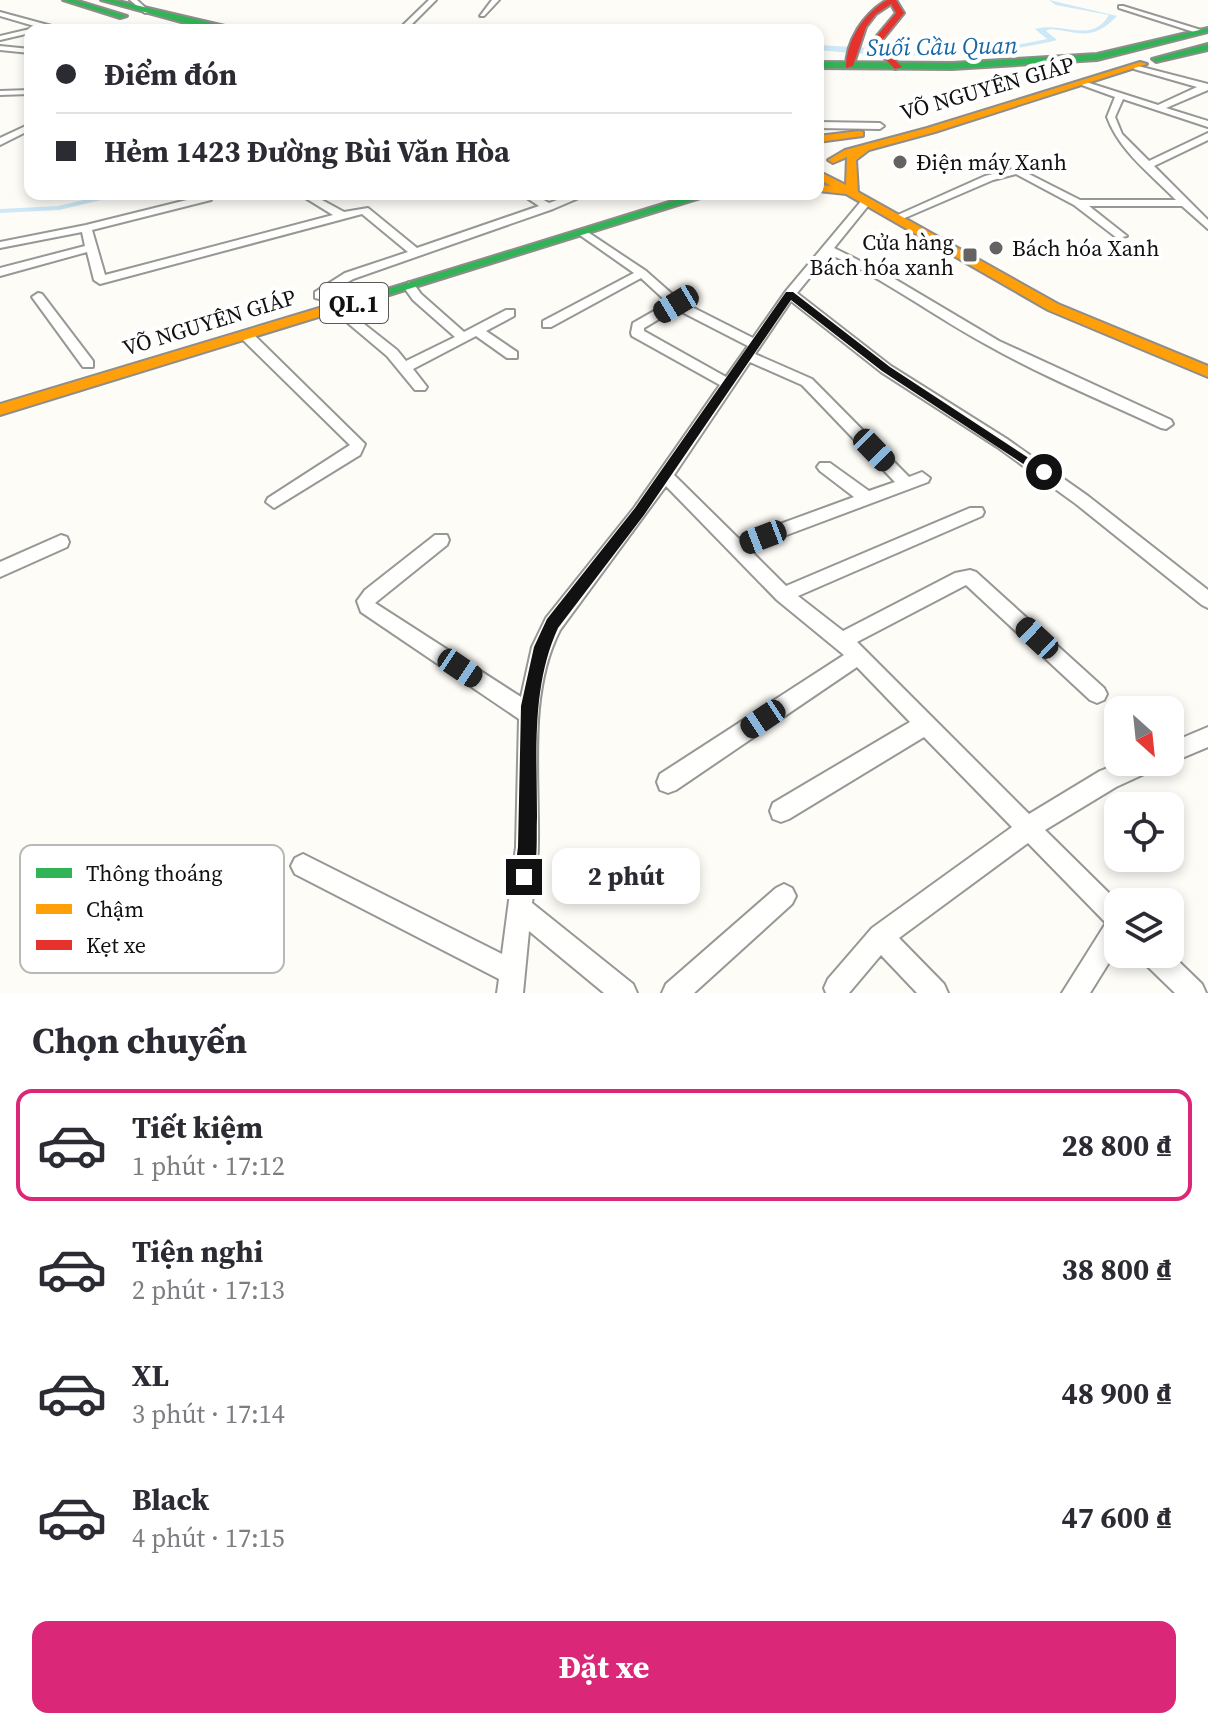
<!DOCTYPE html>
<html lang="vi">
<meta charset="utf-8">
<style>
:root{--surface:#fff;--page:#f2f2f3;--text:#2b2b33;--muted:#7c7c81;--line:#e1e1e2;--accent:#db2777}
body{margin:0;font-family:"Source Serif 4",serif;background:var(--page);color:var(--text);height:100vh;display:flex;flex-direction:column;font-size:30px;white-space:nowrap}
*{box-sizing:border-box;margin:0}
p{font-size:26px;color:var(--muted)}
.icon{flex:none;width:44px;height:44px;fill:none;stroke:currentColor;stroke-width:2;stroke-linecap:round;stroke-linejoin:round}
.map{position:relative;height:993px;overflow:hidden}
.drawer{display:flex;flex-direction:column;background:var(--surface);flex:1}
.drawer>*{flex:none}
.guide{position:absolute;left:24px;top:24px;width:800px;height:176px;border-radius:16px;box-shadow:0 4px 12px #0003;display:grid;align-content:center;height:176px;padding:0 32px;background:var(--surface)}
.needle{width:52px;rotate:153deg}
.buttons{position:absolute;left:1104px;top:696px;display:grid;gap:16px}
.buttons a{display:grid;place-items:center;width:80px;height:80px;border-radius:16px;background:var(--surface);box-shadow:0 4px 12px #0003;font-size:40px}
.end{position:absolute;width:36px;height:36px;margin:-18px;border:10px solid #111;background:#fff;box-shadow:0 0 0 4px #fff}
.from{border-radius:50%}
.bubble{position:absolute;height:56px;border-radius:16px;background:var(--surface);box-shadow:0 4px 12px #0003;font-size:26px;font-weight:700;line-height:56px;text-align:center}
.car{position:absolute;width:24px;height:48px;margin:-24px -12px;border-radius:10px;box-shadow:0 0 6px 2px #0007;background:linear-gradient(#222 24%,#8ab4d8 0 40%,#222 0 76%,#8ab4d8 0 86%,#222 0)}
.guide b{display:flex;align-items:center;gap:28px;height:76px;font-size:30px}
.guide b+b{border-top:2px solid var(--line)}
.guide i{width:20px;height:20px;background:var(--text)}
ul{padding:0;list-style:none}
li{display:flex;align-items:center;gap:24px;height:112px;margin:0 16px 12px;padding:0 16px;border:4px solid transparent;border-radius:16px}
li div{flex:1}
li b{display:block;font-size:30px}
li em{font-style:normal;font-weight:700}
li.selected{border-color:var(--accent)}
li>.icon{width:72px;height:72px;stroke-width:1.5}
h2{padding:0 32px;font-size:36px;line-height:96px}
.button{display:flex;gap:16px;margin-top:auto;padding:16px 32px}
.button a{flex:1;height:92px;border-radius:16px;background:var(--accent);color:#fff;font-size:32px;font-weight:700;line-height:92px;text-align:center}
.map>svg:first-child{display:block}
.water{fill:#cde8f7}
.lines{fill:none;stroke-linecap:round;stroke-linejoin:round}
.stream-far1{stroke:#cde8f7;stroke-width:3}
.stream{stroke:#cde8f7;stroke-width:4}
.street-casing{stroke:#979795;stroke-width:4}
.fast-casing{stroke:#8e8d8b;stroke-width:4}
.slow-casing{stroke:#8e8d8b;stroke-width:4}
.jam-casing{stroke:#8e8d8b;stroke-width:4}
.street{fill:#fffffe;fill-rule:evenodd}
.fast{fill:#30b455;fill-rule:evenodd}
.slow{fill:#ff9f0a;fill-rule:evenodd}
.jam{fill:#e5322d;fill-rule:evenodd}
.route{fill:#111}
.poi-dot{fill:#646362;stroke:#fff;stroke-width:3}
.labels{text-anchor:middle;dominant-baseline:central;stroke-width:8;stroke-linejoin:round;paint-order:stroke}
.far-street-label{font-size:22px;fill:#111;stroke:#fff}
.far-poi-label{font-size:22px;fill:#111;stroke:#fff;text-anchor:start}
.far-water-label{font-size:24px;font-style:italic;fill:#1768a6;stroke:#fff}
.shield{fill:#fff;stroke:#585858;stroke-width:2}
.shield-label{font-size:24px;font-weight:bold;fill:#111}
.key{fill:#fff;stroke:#b8b8b8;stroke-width:2}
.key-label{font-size:22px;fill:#111}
</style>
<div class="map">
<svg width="1208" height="993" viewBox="0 0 1208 993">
<rect width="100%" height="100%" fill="#fdfcf7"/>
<!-- water -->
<path class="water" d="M1049,0L1117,16C1092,42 1081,32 1050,29L1046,31L1057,40C980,59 896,58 818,50V45C895,49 972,56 1047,39L1035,29C1062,21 1091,45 1109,15L1056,5Z"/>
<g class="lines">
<!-- stream-far1 -->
<path class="stream-far1" d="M101,198L115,194"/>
<!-- stream -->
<path class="stream" d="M0,211L59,208L109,196"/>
<!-- street casing -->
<g class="street-casing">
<g id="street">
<path d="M130,0H137L150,12L145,13Z"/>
<path d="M429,0H436L406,30H398Z"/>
<path d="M492,0H499L484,16H480Z"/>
<path d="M1119,6H1123L1201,30L1194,32L1119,8Z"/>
<path d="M0,12L59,28L60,30H48L0,16Z"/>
<path d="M168,26L166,29L123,30L127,28Z"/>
<path d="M30,29L33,30H30V33L0,40V36Z"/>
<path d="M0,46L30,49V53L0,50Z"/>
<path d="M1134,65L1208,84V90L1166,108L1208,121V127L1123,99L1115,117L1122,134L1149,161L1208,133V140L1154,166L1208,220V229L1182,206H1089L1127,236L1117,238L1074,205L1016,174L993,180L900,220L891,218L985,176L1017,168L1080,200H1176C1151,174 1120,152 1107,117L1115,97L1079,84L1086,82L1158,105L1197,87L1134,69Z"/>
<path d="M30,90V94L0,95V91Z"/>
<path d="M818,122L880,123L884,126L880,129L818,128Z"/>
<path d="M30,124V130L0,145V138Z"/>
<path d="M299,194H311L344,212L368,208L417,248L539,206L521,194H533L549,203L573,194H588L553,209L353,279L319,299L315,298V292L345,273L408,252L362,214L100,284L94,280L87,252L0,276V268L85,246L82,232L0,248V242L86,225L207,195L211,196V200L92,230L105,275L333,215Z"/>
<path d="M863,199L872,201L834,248L888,275L999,341L1171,420L1173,424L1166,429L1161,428C1103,401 1044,377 989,346C935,317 885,279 829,254L797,293L891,366L1007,439L1088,496L1208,590V608L1202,605L1076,504L997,447L881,372L791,301L755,354L812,379L909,477L922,472L930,478L928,482L749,549L786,586L970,508H982L984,512L982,516L798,596L843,631L955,573L970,570L976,572L1104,688L1107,694L1104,700L1097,703L1090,700L966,585L857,642L1029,814L1100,771L1123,762H1159L1155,769L1116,787L1045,830L1118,902V948L1090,993H1062L1106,923L1028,843L899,938L944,984L948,993H917L881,955L849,993H826L824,988L828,979L872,928L1012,827L924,737L789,819L781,822L773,819L770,811L773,803L910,722L857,667L676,790L668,793L660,790L657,782L660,774L844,655L777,600L666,486L560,630C528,692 539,773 538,842C538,862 535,883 532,903L633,984L637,993H604L529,931L523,993H497L499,979L295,874L291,866L295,858L303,854L502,954L516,847L519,719L361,612L357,601L365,590L435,535H447L449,540L447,545L375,603L521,697L532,647L546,618L634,508L720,385L632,336L631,333L633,323L668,303L641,278L551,327H543V321L634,273L577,233L586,231L646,271L680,301L753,338L786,291ZM676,309L748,346L726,377L644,331V328ZM750,362L802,385L895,482L869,491L830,463H820L817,467L820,471L854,497L739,539L674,475Z"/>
<path d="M409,282L413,283L421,294L464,332L506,310H514V316L486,331L517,352V358H507L476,336L413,369L427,387L425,390H415L387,356L330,308L336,304L340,305L397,350L406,361L455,337L413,300L403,286Z"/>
<path d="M38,293L42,294L93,361V367H83L32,297Z"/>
<path d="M246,331L251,332L365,444L360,455L274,508L266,502L268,498L350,445L241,338V332Z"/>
<path d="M61,535L67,537L69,542L67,547L0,577V562Z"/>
<path d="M1208,727V747L1170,763L1167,762H1170V743Z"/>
<path d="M784,884L792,888L796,896L792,904L694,993H662L666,984L776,888Z"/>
<path d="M1170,953L1202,984L1206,993H1175L1144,963L1141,954Z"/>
</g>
</g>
<!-- fast casing -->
<g class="fast-casing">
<g id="fast">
<path d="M63,0H75L127,16L120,18Z"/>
<path d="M101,0H114L242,30L185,23Z"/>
<path d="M1208,28V32L1097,60L952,69L818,68V62L952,63L1097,54Z"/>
<path d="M1208,44V50L1156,62L1152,59Z"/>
<path d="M695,194H713L354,306L349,307L342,303Z"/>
</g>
</g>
<!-- slow casing -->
<g class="slow-casing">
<g id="slow">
<path d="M1140,62L1147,64L935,132L869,150L856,160L858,192L1058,304L1208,366V377L1048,310L846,194L818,191V185L831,186L818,178V174L822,173L846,185L847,157L833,163L828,160L845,150L927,128Z"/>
<path d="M859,131L863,132V136L818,142V136Z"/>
<path d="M349,299L354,300V306L0,415V404Z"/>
</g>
</g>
<!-- jam casing -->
<g class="jam-casing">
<path id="jam" d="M887,0H896L904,13L879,44L902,67L895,69L870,44L896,13L891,4L876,14L866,27L853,66L846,68C846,41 863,14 887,0Z"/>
</g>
<!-- street -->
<use href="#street" class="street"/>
<!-- fast -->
<use href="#fast" class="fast"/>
<!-- slow -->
<use href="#slow" class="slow"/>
<!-- jam -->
<use href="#jam" class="jam"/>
</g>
<!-- route -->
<path class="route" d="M786,292H793L890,367L1050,472L1044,476L1040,475L882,371L791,300L644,515L558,628C531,687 537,754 537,817C536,838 539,864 530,884L524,887L517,884L514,877L518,847L521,706L534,647L547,619L635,508Z"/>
<!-- markers -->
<g class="poi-dot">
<circle cx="900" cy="162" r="8"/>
<circle cx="996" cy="248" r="8"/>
<rect x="962" y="247" width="16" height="16" rx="4"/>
</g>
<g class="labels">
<!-- far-street labels -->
<g class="far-street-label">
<text transform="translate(987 88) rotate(-16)">VÕ NGUYÊN GIÁP</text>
<text transform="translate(209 322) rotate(-17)">VÕ NGUYÊN GIÁP</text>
</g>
<!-- far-poi labels -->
<g class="far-poi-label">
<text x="916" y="162">Điện máy Xanh</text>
<text x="954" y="242" text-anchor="end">Cửa hàng<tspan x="954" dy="25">Bách hóa xanh</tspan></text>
<text x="1012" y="248">Bách hóa Xanh</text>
</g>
<!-- far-water labels -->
<g class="far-water-label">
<text transform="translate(942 46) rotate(-1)">Suối Cầu Quan</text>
</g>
<!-- shield labels -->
<rect class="shield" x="320" y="283" width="68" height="40" rx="6"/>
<g class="shield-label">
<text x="354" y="303">QL.1</text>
</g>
</g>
<!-- legend -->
<rect x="20" y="845" width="264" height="128" rx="12" class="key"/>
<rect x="36" y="868" width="36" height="10" fill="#30b455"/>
<rect x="36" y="904" width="36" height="10" fill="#ff9f0a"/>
<rect x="36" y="940" width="36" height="10" fill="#e5322d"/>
<g class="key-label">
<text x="86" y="881">Thông thoáng</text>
<text x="86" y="917">Chậm</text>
<text x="86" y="953">Kẹt xe</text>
</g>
</svg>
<div class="buttons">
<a><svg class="needle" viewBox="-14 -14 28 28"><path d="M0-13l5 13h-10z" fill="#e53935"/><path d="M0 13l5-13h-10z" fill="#7c7c81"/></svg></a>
<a><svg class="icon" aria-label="locate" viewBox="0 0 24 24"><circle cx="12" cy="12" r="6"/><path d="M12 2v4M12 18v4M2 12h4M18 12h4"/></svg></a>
<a><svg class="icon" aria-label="layers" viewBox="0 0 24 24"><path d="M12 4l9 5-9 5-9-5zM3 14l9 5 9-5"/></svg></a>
</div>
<i class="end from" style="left:1044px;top:472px"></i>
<i class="end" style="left:524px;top:877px"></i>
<div class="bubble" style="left:552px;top:848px;width:148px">2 phút</div>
<i class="car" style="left:676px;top:304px;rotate:239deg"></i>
<i class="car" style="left:874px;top:450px;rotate:136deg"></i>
<i class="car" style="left:763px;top:537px;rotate:249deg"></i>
<i class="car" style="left:1037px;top:638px;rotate:313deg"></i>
<i class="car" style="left:460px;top:668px;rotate:124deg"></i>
<i class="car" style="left:763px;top:719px;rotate:236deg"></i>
<div class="guide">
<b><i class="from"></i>Điểm đón</b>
<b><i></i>Hẻm 1423 Đường Bùi Văn Hòa</b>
</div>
</div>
<section class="drawer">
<h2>Chọn chuyến</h2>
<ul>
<li class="selected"><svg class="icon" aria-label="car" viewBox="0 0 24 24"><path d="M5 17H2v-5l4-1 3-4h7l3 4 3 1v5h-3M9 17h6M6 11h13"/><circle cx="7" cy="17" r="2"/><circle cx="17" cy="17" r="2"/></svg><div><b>Tiết kiệm</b><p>1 phút · 17:12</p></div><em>28 800 ₫</em></li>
<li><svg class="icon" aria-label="car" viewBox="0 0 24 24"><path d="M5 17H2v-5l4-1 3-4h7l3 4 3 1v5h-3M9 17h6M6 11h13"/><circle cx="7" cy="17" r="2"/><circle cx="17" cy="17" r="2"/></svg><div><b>Tiện nghi</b><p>2 phút · 17:13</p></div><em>38 800 ₫</em></li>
<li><svg class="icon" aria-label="car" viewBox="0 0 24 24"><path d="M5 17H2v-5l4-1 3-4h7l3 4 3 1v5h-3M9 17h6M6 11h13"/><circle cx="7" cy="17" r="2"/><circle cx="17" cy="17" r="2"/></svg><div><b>XL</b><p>3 phút · 17:14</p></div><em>48 900 ₫</em></li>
<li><svg class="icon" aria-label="car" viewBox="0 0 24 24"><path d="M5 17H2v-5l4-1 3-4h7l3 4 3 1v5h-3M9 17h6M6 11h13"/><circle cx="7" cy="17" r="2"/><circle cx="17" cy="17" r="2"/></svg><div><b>Black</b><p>4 phút · 17:15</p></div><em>47 600 ₫</em></li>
</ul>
<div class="button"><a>Đặt xe</a></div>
</section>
